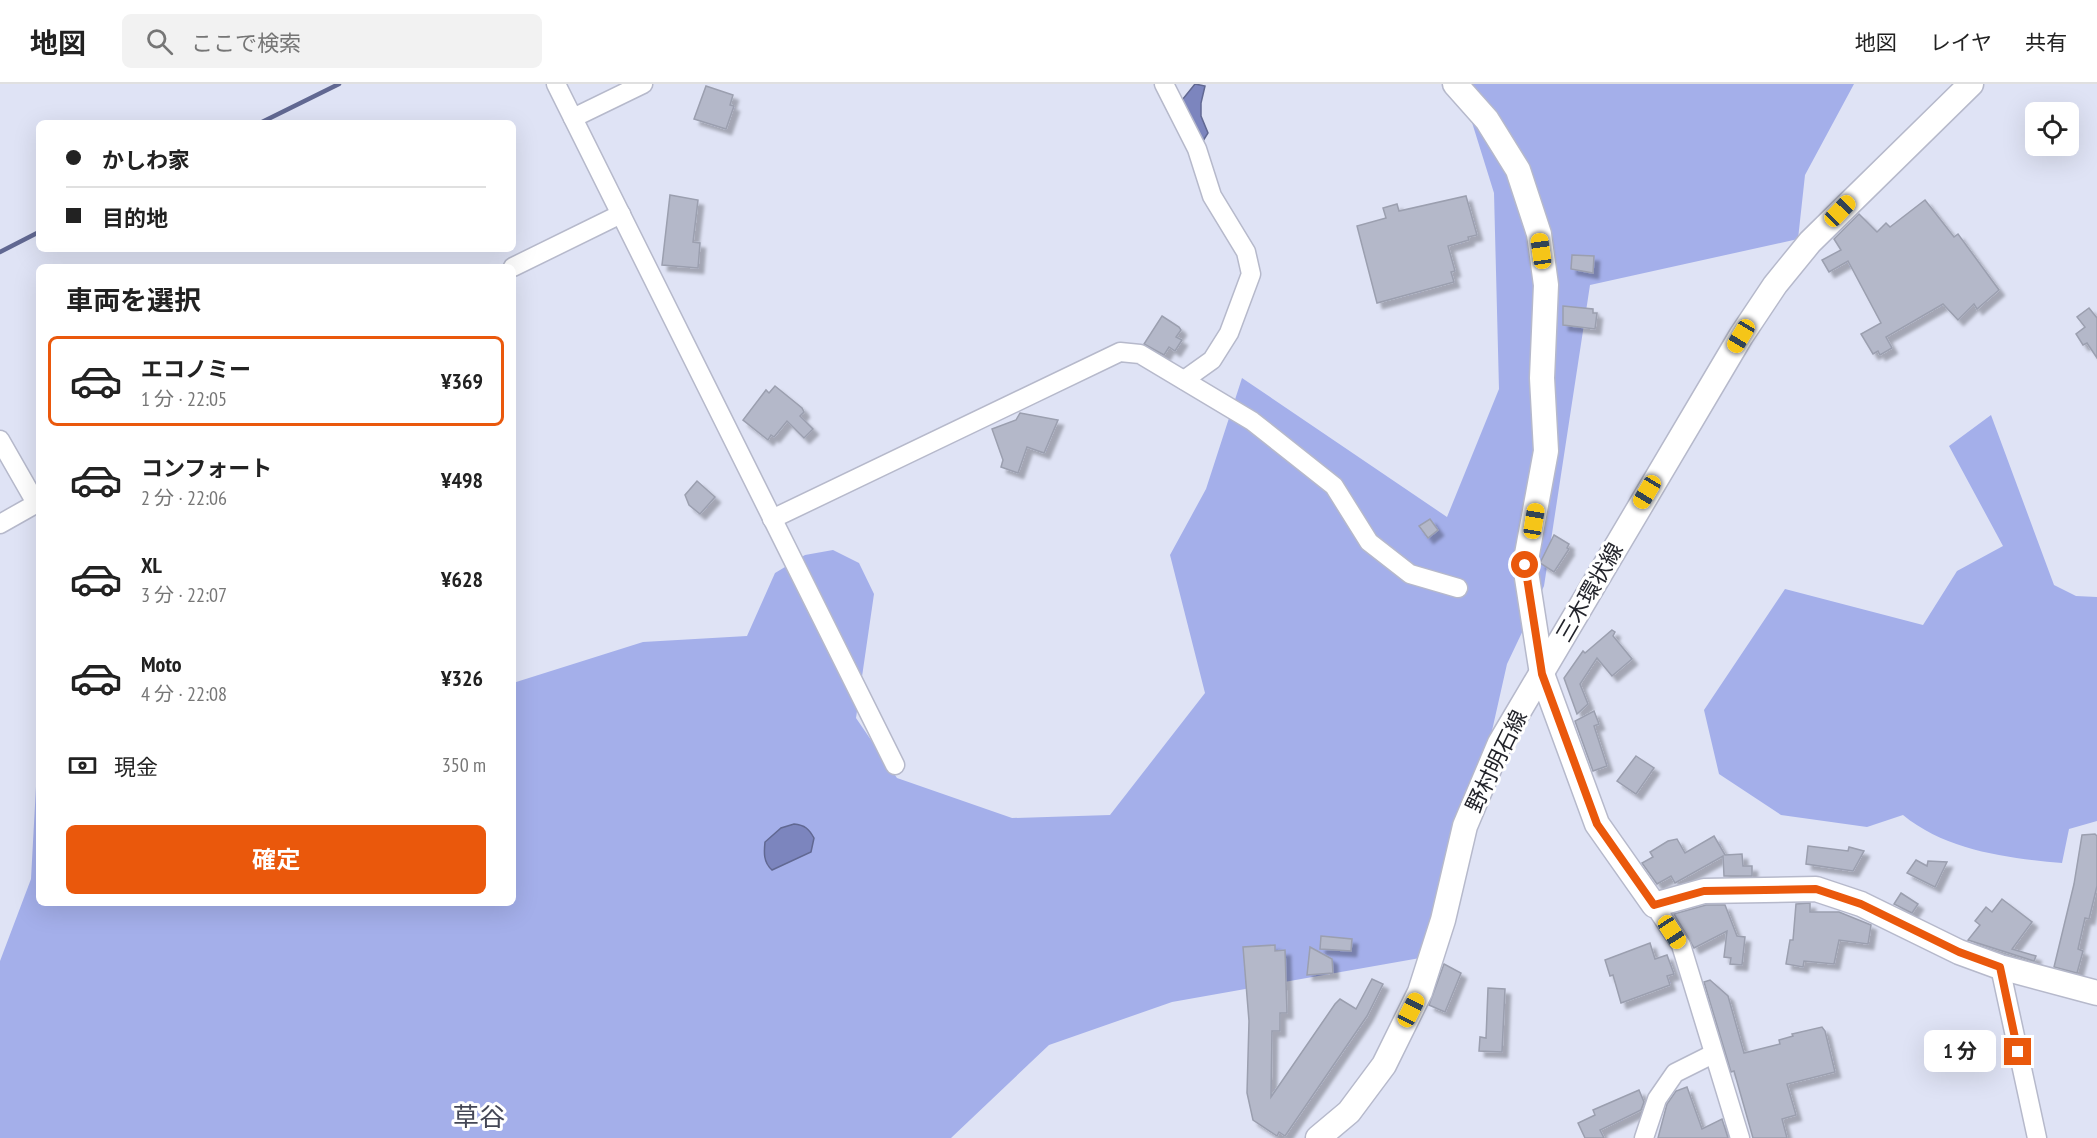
<!DOCTYPE html>
<html lang="ja">
<meta charset="utf-8">
<style>
:root{--surface:#fff;--page:#f2f2f2;--text:#222;--muted:#767676;--line:#e0e0e0;--accent:#ea580c}
body{margin:0;font-family:"PT Sans Narrow","Noto Sans JP",sans-serif;background:var(--page);color:var(--text);height:100vh;display:flex;flex-direction:column;font-size:22px;white-space:nowrap}
*{box-sizing:border-box;margin:0}
p{font-size:20px;color:var(--muted)}
.icon{flex:none;width:33px;height:33px;fill:none;stroke:currentColor;stroke-width:2;stroke-linecap:round;stroke-linejoin:round}
.map{position:relative;flex:1;overflow:hidden}
.side{position:absolute;left:36px;top:180px;width:480px;height:642px;display:flex;flex-direction:column;background:var(--surface);border-radius:9px;box-shadow:0 6px 24px #0002}
.side>*{flex:none}
.top-card{position:absolute;left:36px;top:36px;width:480px;height:132px;border-radius:9px;box-shadow:0 6px 24px #0002;display:grid;align-content:center;height:132px;padding:0 30px;background:var(--surface)}
.buttons{position:absolute;left:2025px;top:18px;display:grid;gap:12px}
.buttons a{display:grid;place-items:center;width:54px;height:54px;border-radius:9px;background:var(--surface);box-shadow:0 6px 24px #0002;font-size:30px}
.end{position:absolute;width:27px;height:27px;margin:-14px;border:8px solid #ea580c;background:#fff;box-shadow:0 0 0 3px #fff}
.from{border-radius:50%}
.bubble{position:absolute;height:42px;border-radius:9px;background:var(--surface);box-shadow:0 6px 24px #0002;font-size:20px;font-weight:700;line-height:42px;text-align:center}
.car{position:absolute;width:18px;height:36px;margin:-18px -9px;border-radius:8px;box-shadow:0 0 4px 2px #0007;background:linear-gradient(#f5c518 24%,#345 0 40%,#f5c518 0 76%,#345 0 86%,#f5c518 0)}
.top-card b{display:flex;align-items:center;gap:21px;height:57px;font-size:22px}
.top-card b+b{border-top:2px solid var(--line)}
.top-card i{width:15px;height:15px;background:var(--text)}
ul{padding:0;list-style:none}
li{display:flex;align-items:center;gap:18px;height:90px;margin:0 12px 9px;padding:0 18px;border:3px solid transparent;border-radius:9px}
li div{flex:1}
li b{display:block;font-size:22px}
li em{font-style:normal;font-weight:700}
li.on{border-color:var(--accent)}
li>.icon{width:54px;height:54px;stroke-width:1.5}
h2{padding:0 30px;font-size:27px;line-height:72px}
.pay{display:flex;align-items:center;gap:15px;height:66px;padding:0 30px;font-size:22px}
.pay p{margin-inline-start:auto}
.cta{display:flex;gap:12px;margin-top:auto;padding:12px 30px}
.cta a{flex:1;height:69px;border-radius:9px;background:var(--accent);color:#fff;font-size:24px;font-weight:700;line-height:69px;text-align:center}
header{display:flex;align-items:center;gap:36px;box-sizing:border-box;height:84px;padding:0 30px;background:var(--surface);border-bottom:2px solid var(--line)}
header strong{font-size:28px}
nav{display:flex;gap:33px;margin-inline-start:auto;font-size:21px}
.search{width:420px;height:54px;background:var(--page);display:flex;align-items:center;gap:15px;box-sizing:border-box;padding:0 21px;border-radius:9px;color:var(--muted);font-size:22px}
.map>svg:first-child{display:block}
.forest{fill:#a4afea}
.water{fill:#7c85be;stroke:#616892;stroke-width:1.5}
.lines{fill:none;stroke-linecap:round;stroke-linejoin:round}
.stream{stroke:#616892;stroke-width:4.5}
.building{fill:#b4b8c9;stroke:#9b9faf;stroke-width:1.5;filter:url(#shadow)}
.minor-casing{stroke:#b6b9cb;stroke-width:21}
.major-casing{stroke:#b6b9cb;stroke-width:27}
.minor{stroke:#fff;stroke-width:18}
.major{stroke:#fff;stroke-width:24}
.route{stroke:#ea580c;stroke-width:8}
.labels{text-anchor:middle;dominant-baseline:central;stroke-width:6;stroke-linejoin:round;paint-order:stroke}
.street-label{font-size:22px;fill:#23242b;stroke:#fff}
.quarter-label{font-size:26px;fill:#444756;stroke:#fff}
</style>
<header>
<strong>地図</strong>
<div class="search"><svg class="icon" aria-label="search" viewBox="0 0 24 24"><circle cx="10" cy="10" r="6"/><path d="M15 15l6 6"/></svg>ここで検索</div>
<nav><a>地図</a><a>レイヤ</a><a>共有</a></nav>
</header>
<div class="map">
<svg width="2097" height="1054" viewBox="0 0 2097 1054">
<defs>
<filter id="shadow"><feDropShadow dx="5.5" dy="5.5" stdDeviation="1.5" flood-color="#0004"/></filter>
</defs>
<rect width="100%" height="100%" fill="#dfe3f5"/>
<!-- forest -->
<g class="forest">
<path d="M1460,0H1854L1805,91L1798,155L1590,201L1544,502L1507,580L1467,758L1420,874L1172,918L1049,961L951,1054H0V877L31,795L39,647V819H513V599L643,558L747,552L775,489L805,471L833,466L859,479L874,510L856,634L897,694L1012,734L1110,731L1205,609L1170,471L1206,405L1242,294L1447,433L1499,305L1494,109Z"/>
<path d="M1991,331L2054,501L2076,512L2097,513V737L2069,745L2062,779C2007,774 1947,767 1903,731L1867,743L1781,731L1719,690L1704,626L1785,505L1923,541L1957,487L2003,462L1949,362Z"/>
</g>
<!-- water -->
<g class="water">
<path d="M1195,0L1205,2L1201,19V32L1208,49L1203,57L1199,55L1182,16Z"/>
<path d="M794,740C805,741 809,745 814,754L811,768L772,786C763,778 764,768 765,758L781,744Z"/>
</g>
<g class="lines">
<!-- stream -->
<g class="stream">
<path d="M260,39L339,0"/>
<path d="M0,168L39,148"/>
</g>
</g>
<!-- building -->
<g class="building">
<path d="M706,2L733,11L730,21L734,22L726,45L694,35Z"/>
<path d="M670,111L698,116L693,158L700,159L698,184L662,181Z"/>
<path d="M1466,112L1477,151L1468,153L1469,156L1448,162L1455,187L1451,188L1454,198L1377,219L1357,142L1386,134L1383,124L1397,120L1399,127Z"/>
<path d="M1925,116L1954,153L1958,150L1999,206L1977,225L1974,220L1958,236L1943,220L1886,253L1892,264L1880,271L1878,267L1873,270L1861,250L1881,239L1848,177L1829,188L1822,176L1841,166L1834,155L1859,130L1877,148L1886,139L1890,143Z"/>
<path d="M1572,171L1594,172L1593,189L1571,185Z"/>
<path d="M1563,222L1593,225V229H1597L1595,245L1563,241Z"/>
<path d="M2089,224L2097,234V274L2087,259L2083,261L2076,250L2085,243L2077,233Z"/>
<path d="M1162,232L1179,243L1181,246L1176,253L1182,256L1175,267L1169,263L1164,271L1144,260Z"/>
<path d="M775,302L802,324L804,328L800,332L813,345L804,354L787,337L774,353L771,351L768,356L743,336L766,306L769,309Z"/>
<path d="M1020,329L1058,336L1044,369L1027,363L1018,389L1001,383L1003,376L992,345L1016,336Z"/>
<path d="M697,397L715,413L700,430L689,421L685,411Z"/>
<path d="M1430,435L1438,446L1428,454L1419,442Z"/>
<path d="M1554,451L1569,460L1567,464L1569,465L1554,488L1540,479Z"/>
<path d="M1612,546L1615,548L1613,552L1632,575L1612,592L1597,574L1580,600L1588,620L1577,630L1564,594L1583,567L1585,569Z"/>
<path d="M1594,627L1599,640L1594,642L1607,682L1593,687L1575,637Z"/>
<path d="M1636,672L1654,684L1636,710L1617,697Z"/>
<path d="M2095,750L2097,752V802L2089,835L2085,834L2078,865L2083,867L2077,889L2054,883L2074,800L2082,751Z"/>
<path d="M1714,752L1725,771L1742,770L1743,782H1752V792H1724L1723,772L1675,799L1671,792L1657,800L1642,779L1653,773L1650,768L1668,757L1677,755L1685,769Z"/>
<path d="M1808,762L1848,767L1849,763L1864,767L1853,787L1806,780Z"/>
<path d="M1916,776L1927,782L1928,777L1947,778L1935,803L1907,789Z"/>
<path d="M1901,809L1918,820L1912,829L1894,820Z"/>
<path d="M2002,815L2032,838L2012,865L2036,872L2034,877L1968,856L1980,841L1975,837L1986,823L1992,828Z"/>
<path d="M1810,819V828H1839L1871,841L1868,860L1839,856L1834,880L1804,877L1803,883L1786,880L1790,856H1793L1796,820Z"/>
<path d="M1706,821H1725L1737,852L1745,853L1742,881L1730,880L1731,874L1724,873L1727,847L1694,864L1674,830Z"/>
<path d="M1321,852L1352,855L1351,867L1320,865Z"/>
<path d="M1650,859L1655,875L1667,871L1674,890L1667,892L1670,901L1621,919L1613,891L1610,892L1605,876Z"/>
<path d="M1275,861V867L1285,866L1287,929H1280V947H1272L1271,1013L1335,920L1340,915L1356,925L1372,895L1383,900L1367,932L1285,1052L1279,1048L1277,1052L1253,1036L1247,1009L1249,937L1243,863Z"/>
<path d="M1310,863L1332,875L1333,889L1307,891Z"/>
<path d="M1444,880L1461,889L1445,928L1429,921Z"/>
<path d="M1710,896L1728,912L1744,969L1780,960L1779,956L1793,952L1792,950L1822,943L1825,947L1835,988L1787,1000L1796,1031L1782,1035L1787,1054H1753L1734,987L1731,988L1704,898Z"/>
<path d="M1488,904L1505,905L1502,968L1479,967L1480,953L1486,954Z"/>
<path d="M1687,1003L1702,1045L1722,1035L1728,1054H1658L1667,1020L1676,1007Z"/>
<path d="M1639,1006L1644,1018L1641,1026L1600,1046L1604,1054H1585L1578,1039L1595,1031L1593,1026Z"/>
</g>
<g class="lines">
<!-- minor casing -->
<g class="minor-casing">
<g id="minor">
<path d="M556,0L895,681"/>
<path d="M1164,0L1197,65L1212,112L1246,168L1251,190L1229,249L1212,276L1184,296"/>
<path d="M573,34L643,0"/>
<path d="M513,183L621,130"/>
<path d="M0,356L36,419"/>
<path d="M772,435L1120,268L1140,270L1252,337L1334,402L1369,458L1410,490L1458,504"/>
<path d="M0,440L39,418"/>
<path d="M1654,821L1681,861L1740,1054"/>
<path d="M2000,883L2037,1054"/>
<path d="M1644,1054L1657,1015L1675,989L1713,970"/>
</g>
</g>
<!-- major casing -->
<g class="major-casing">
<g id="major">
<path d="M1455,0L1487,36L1518,86L1539,150L1546,201L1542,294L1546,367L1525,481L1542,590L1597,740L1654,821L1704,807L1816,805L1861,820L1959,868L2000,883L2097,909"/>
<path d="M1318,1054L1349,1028L1384,981L1420,908L1443,836L1465,742L1500,659L1741,252L1775,201L1810,158L1971,0"/>
</g>
</g>
<!-- minor -->
<use href="#minor" class="minor"/>
<!-- major -->
<use href="#major" class="major"/>
</g>
<g class="lines">
<!-- route -->
<path class="route" d="M1525,481L1542,590L1597,740L1654,821L1704,807L1816,805L1861,820L1959,868L2000,883L2018,968"/>
</g>
<g class="labels">
<!-- street labels -->
<g class="street-label">
<text transform="translate(1589 508) rotate(-60)">三木環状線</text>
<text transform="translate(1496 677) rotate(-64)">野村明石線</text>
</g>
<!-- quarter labels -->
<g class="quarter-label">
<text x="479" y="1032">草谷</text>
</g>
</g>
</svg>
<div class="buttons">
<a><svg class="icon" aria-label="locate" viewBox="0 0 24 24"><circle cx="12" cy="12" r="6"/><path d="M12 2v4M12 18v4M2 12h4M18 12h4"/></svg></a>
</div>
<i class="end from" style="left:1525px;top:481px"></i>
<i class="end" style="left:2018px;top:968px"></i>
<div class="bubble" style="left:1924px;top:946px;width:72px">1 分</div>
<i class="car" style="left:1840px;top:127px;rotate:44deg"></i>
<i class="car" style="left:1541px;top:167px;rotate:352deg"></i>
<i class="car" style="left:1741px;top:252px;rotate:211deg"></i>
<i class="car" style="left:1647px;top:408px;rotate:211deg"></i>
<i class="car" style="left:1534px;top:437px;rotate:9deg"></i>
<i class="car" style="left:1672px;top:848px;rotate:147deg"></i>
<i class="car" style="left:1411px;top:926px;rotate:27deg"></i>
<div class="top-card">
<b><i class="from"></i>かしわ家</b>
<b><i></i>目的地</b>
</div>
<section class="side">
<h2>車両を選択</h2>
<ul>
<li class="on"><svg class="icon" aria-label="car" viewBox="0 0 24 24"><path d="M5 17H2v-5l4-1 3-4h7l3 4 3 1v5h-3M9 17h6M6 11h13"/><circle cx="7" cy="17" r="2"/><circle cx="17" cy="17" r="2"/></svg><div><b>エコノミー</b><p>1 分 · 22:05</p></div><em>¥369</em></li>
<li><svg class="icon" aria-label="car" viewBox="0 0 24 24"><path d="M5 17H2v-5l4-1 3-4h7l3 4 3 1v5h-3M9 17h6M6 11h13"/><circle cx="7" cy="17" r="2"/><circle cx="17" cy="17" r="2"/></svg><div><b>コンフォート</b><p>2 分 · 22:06</p></div><em>¥498</em></li>
<li><svg class="icon" aria-label="car" viewBox="0 0 24 24"><path d="M5 17H2v-5l4-1 3-4h7l3 4 3 1v5h-3M9 17h6M6 11h13"/><circle cx="7" cy="17" r="2"/><circle cx="17" cy="17" r="2"/></svg><div><b>XL</b><p>3 分 · 22:07</p></div><em>¥628</em></li>
<li><svg class="icon" aria-label="car" viewBox="0 0 24 24"><path d="M5 17H2v-5l4-1 3-4h7l3 4 3 1v5h-3M9 17h6M6 11h13"/><circle cx="7" cy="17" r="2"/><circle cx="17" cy="17" r="2"/></svg><div><b>Moto</b><p>4 分 · 22:08</p></div><em>¥326</em></li>
</ul>
<div class="pay"><svg class="icon" aria-label="cash" viewBox="0 0 24 24"><path d="M3 7h18v10H3z"/><circle cx="12" cy="12" r="2"/></svg>現金<p>350 m</p></div>
<div class="cta"><a>確定</a></div>
</section>
</div>
